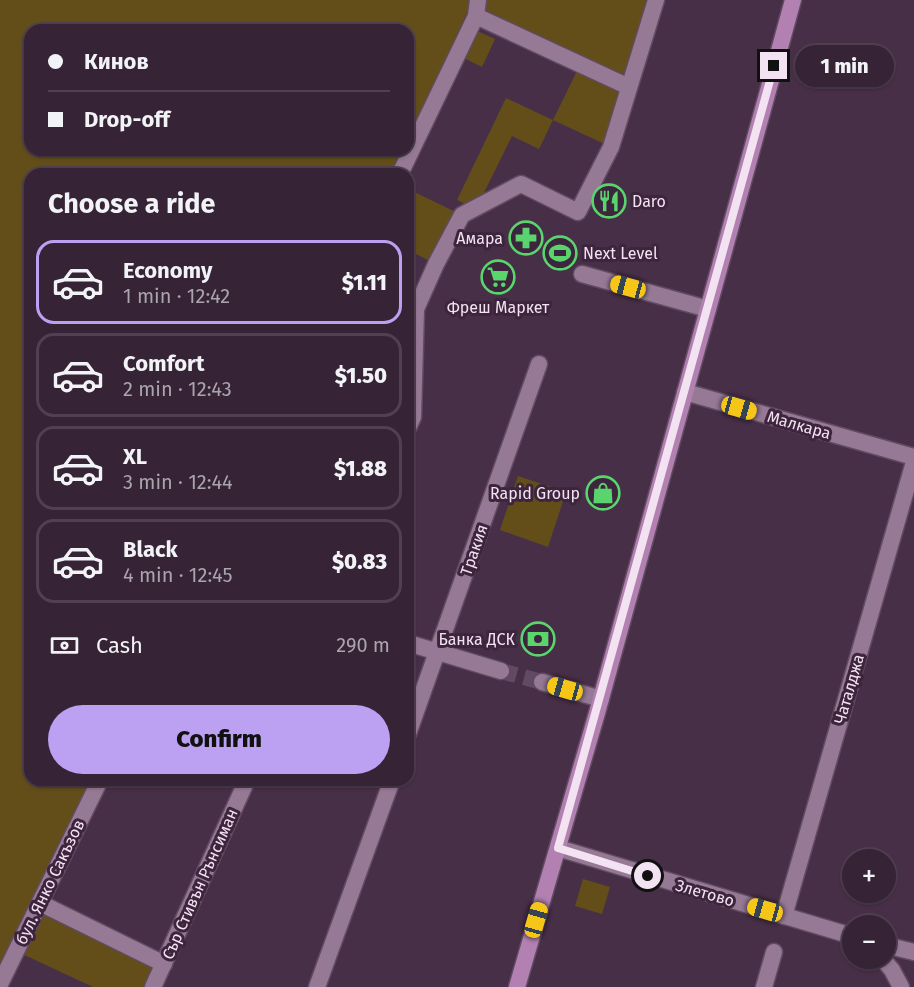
<!DOCTYPE html>
<meta charset="utf-8">
<style>
:root{--surface:#362336;--page:#3d2b3e;--text:#f1f3f6;--muted:#aaa4ad;--line:#504051;--accent:#bca0f2}
body{margin:0;font-family:"Fira Sans",sans-serif;background:var(--page);color:var(--text);height:100vh;display:flex;flex-direction:column;font-size:22px;white-space:nowrap}
*{box-sizing:border-box;margin:0}
p{font-size:20px;color:var(--muted)}
.icon{flex:none;width:33px;height:33px;fill:none;stroke:currentColor;stroke-width:2;stroke-linecap:round;stroke-linejoin:round}
.map{position:relative;flex:1;overflow:hidden}
.panel{position:absolute;left:24px;top:168px;width:390px;height:618px;display:flex;flex-direction:column;background:var(--surface);border-radius:18px;box-shadow:0 2px 4px #0004,0 0 0 2px var(--line)}
.panel>*{flex:none}
.hud{position:absolute;left:24px;top:24px;width:390px;height:132px;border-radius:18px;box-shadow:0 2px 4px #0004,0 0 0 2px var(--line);display:grid;align-content:center;height:132px;padding:0 24px;background:var(--surface)}
.buttons{position:absolute;left:842px;top:849px;display:grid;gap:12px}
.buttons a{display:grid;place-items:center;width:54px;height:54px;border-radius:50%;background:var(--surface);box-shadow:0 2px 4px #0004,0 0 0 2px var(--line);font-size:30px}
.end{position:absolute;width:27px;height:27px;margin:-14px;border:8px solid #f3e3f2;background:#111;box-shadow:0 0 0 3px #111}
.from{border-radius:50%}
.bubble{position:absolute;height:42px;border-radius:21px;background:var(--surface);box-shadow:0 2px 4px #0004,0 0 0 2px var(--line);font-size:20px;font-weight:800;line-height:42px;text-align:center}
.car{position:absolute;width:18px;height:36px;margin:-18px -9px;border-radius:8px;box-shadow:0 0 4px 2px #0007;background:linear-gradient(#f5c518 24%,#345 0 40%,#f5c518 0 76%,#345 0 86%,#f5c518 0)}
.hud b{display:flex;align-items:center;gap:21px;height:57px;font-size:22px}
.hud b+b{border-top:2px solid var(--line)}
.hud i{width:15px;height:15px;background:var(--text)}
ul{padding:0;list-style:none}
li{display:flex;align-items:center;gap:18px;height:84px;margin:0 12px 9px;padding:0 12px;border:3px solid var(--line);border-radius:18px}
li div{flex:1}
li b{display:block;font-size:22px}
li em{font-style:normal;font-weight:800}
li.selected{border-color:var(--accent)}
li>.icon{width:54px;height:54px;stroke-width:1.5}
h2{padding:0 24px;font-size:27px;line-height:72px}
.pay{display:flex;align-items:center;gap:15px;height:66px;padding:0 24px;font-size:22px}
.pay p{margin-inline-start:auto}
.primary-button{display:flex;gap:12px;margin-top:auto;padding:12px 24px}
.primary-button a{flex:1;height:69px;border-radius:36px;background:var(--accent);color:#111;font-size:24px;font-weight:800;line-height:69px;text-align:center}
.map>svg:first-child{display:block}
.green{fill:#634e1a}
.lines{fill:none;stroke-linecap:round;stroke-linejoin:round}
.minor-tunnel{stroke:#624a62;stroke-width:16;stroke-dasharray:16 8;stroke-linecap:butt}
.minor-casing{stroke:#614b61;stroke-width:19}
.tertiary-casing{stroke:#614b61;stroke-width:19}
.primary-casing{stroke:#614b61;stroke-width:19}
.minor{stroke:#967995;stroke-width:16}
.tertiary{stroke:#967995;stroke-width:16}
.primary{stroke:#b281b2;stroke-width:16}
.route{stroke:#f3e3f2;stroke-width:8}
.labels{text-anchor:middle;dominant-baseline:central;stroke-width:6;stroke-linejoin:round;paint-order:stroke}
.poi-label{font-size:16px;fill:#f3e3f2;stroke:#3d253d;text-anchor:end}
.street-label{font-size:16px;fill:#f3e3f2;stroke:#3d253d}
</style>
<div class="map">
<svg width="914" height="987" viewBox="0 0 914 987">
<rect width="100%" height="100%" fill="#482f48"/>
<!-- green -->
<g class="green">
<path d="M0,0H470V6L408,140V30H30V150H403L392,174H30V780H94L0,971Z"/>
<path d="M478,0H656L611,147L553,120L539,149L512,136L476,209L457,200L506,98L553,120L580,65L476,16Z"/>
<path d="M477,31L495,39L482,67L464,58Z"/>
<path d="M408,189L462,215L436,264L408,250Z"/>
<path d="M518,476L566,492L548,547L500,530Z"/>
<path d="M583,879L610,887L602,914L575,906Z"/>
<path d="M40,903L164,964L153,987H93L16,951Z"/>
</g>
<g class="lines">
<!-- minor-tunnel -->
<path class="minor-tunnel" d="M501,671L542,682"/>
<!-- minor casing -->
<g class="minor-casing">
<g id="minor">
<path d="M476,16L629,87"/>
<path d="M400,174L476,16L478,0"/>
<path d="M582,274L708,309"/>
<path d="M685,392L914,457"/>
<path d="M408,428L413,417L416,309L436,264L462,215L521,184L578,212L611,147L656,0"/>
<path d="M408,643L501,671"/>
<path d="M542,682L601,699"/>
<path d="M408,734L539,364"/>
<path d="M40,903L164,964"/>
<path d="M784,916L914,462"/>
<path d="M0,984L100,780"/>
<path d="M153,987L247,780"/>
<path d="M317,987L392,780"/>
<path d="M764,987L774,952"/>
</g>
</g>
<!-- tertiary casing -->
<g class="tertiary-casing">
<g id="tertiary">
<path d="M558,848L852,936"/>
<path d="M885,945L914,952"/>
<path d="M882,958L892,970L901,987"/>
</g>
</g>
<!-- primary casing -->
<g class="primary-casing">
<path id="primary" d="M517,987L597,713L793,0"/>
</g>
<!-- minor -->
<use href="#minor" class="minor"/>
<!-- tertiary -->
<use href="#tertiary" class="tertiary"/>
<!-- primary -->
<use href="#primary" class="primary"/>
</g>
<g class="lines">
<!-- route -->
<path class="route" d="M648,876L558,848L774,66"/>
</g>
<!-- icons -->
<defs>
<g id="restaurant-ring" transform="scale(1.725)"><circle r="9.5" fill="#3d253d" stroke="#5ad56e" stroke-width="1.5"/><path d="M-5-6h1v4h1v-4h1v4h1v-4h1v5L-1.5 .5V6h-2V.5L-5-1ZM5-6V6H3V1.5H1.5Q1.5-4 5-6Z" fill="#5ad56e"/></g>
<g id="pharmacy-ring" transform="scale(1.725)"><circle r="9.5" fill="#3d253d" stroke="#5ad56e" stroke-width="1.5"/><path d="M-2-6h4v4h4v4h-4v4h-4v-4h-4v-4h4Z" fill="#5ad56e"/></g>
<g id="stadium-ring" transform="scale(1.725)"><circle r="9.5" fill="#3d253d" stroke="#5ad56e" stroke-width="1.5"/><path d="M0-5a6.5 5 0 1 0 0 10a6.5 5 0 1 0 0-10ZM-3.5-1.8h7v3.6h-7Z" fill="#5ad56e"/></g>
<g id="supermarket-ring" transform="scale(1.725)"><circle r="9.5" fill="#3d253d" stroke="#5ad56e" stroke-width="1.5"/><path d="M-6-5.5h2.5l.6 2H6L4.5 2H-2.5L-4.4-4H-6ZM-1.5 3.2a1.3 1.3 0 1 0 .1 0ZM3 3.2a1.3 1.3 0 1 0 .1 0Z" fill="#5ad56e"/></g>
<g id="shop-ring" transform="scale(1.725)"><circle r="9.5" fill="#3d253d" stroke="#5ad56e" stroke-width="1.5"/><path d="M-5-2.5h2.3a2.7 3.5 0 0 1 5.4 0H5L5.5 6h-11ZM-1.5-2.5h3a1.5 2.3 0 0 0-3 0Z" fill="#5ad56e"/></g>
<g id="bank-ring" transform="scale(1.725)"><circle r="9.5" fill="#3d253d" stroke="#5ad56e" stroke-width="1.5"/><path d="M-6-4H6V4H-6ZM0-2.3a2.3 2.3 0 1 0 0 4.6a2.3 2.3 0 1 0 0-4.6Z" fill="#5ad56e"/></g>
</defs>
<g fill-rule="evenodd">
<use href="#restaurant-ring" x="609" y="201"/>
<use href="#pharmacy-ring" x="526" y="238"/>
<use href="#stadium-ring" x="560" y="253"/>
<use href="#supermarket-ring" x="498" y="277"/>
<use href="#shop-ring" x="603" y="493"/>
<use href="#bank-ring" x="538" y="639"/>
</g>
<g class="labels">
<!-- poi labels -->
<g class="poi-label">
<text x="632" y="201" text-anchor="start">Daro</text>
<text x="503" y="238">Амара</text>
<text x="583" y="253" text-anchor="start">Next Level</text>
<text x="498" y="307" text-anchor="middle">Фреш Маркет</text>
<text x="580" y="493">Rapid Group</text>
<text x="515" y="639">Банка ДСК</text>
</g>
<!-- street labels -->
<g class="street-label">
<text transform="translate(799 425) rotate(16)">Малкара</text>
<text transform="translate(474 550) rotate(-71)">Тракия</text>
<text transform="translate(849 689) rotate(-74)">Чаталджа</text>
<text transform="translate(50 882) rotate(-64)">бул. Янко Сакъзов</text>
<text transform="translate(200 884) rotate(-66)">Сър Стивън Рънсиман</text>
<text transform="translate(705 893) rotate(16)">Злетово</text>
</g>
</g>
</svg>
<div class="buttons">
<a>+</a>
<a>−</a>
</div>
<i class="end from" style="left:648px;top:876px"></i>
<i class="end" style="left:774px;top:66px"></i>
<div class="bubble" style="left:795px;top:45px;width:99px">1 min</div>
<i class="car" style="left:628px;top:287px;rotate:285deg"></i>
<i class="car" style="left:739px;top:408px;rotate:106deg"></i>
<i class="car" style="left:565px;top:689px;rotate:286deg"></i>
<i class="car" style="left:765px;top:910px;rotate:286deg"></i>
<i class="car" style="left:536px;top:920px;rotate:16deg"></i>
<div class="hud">
<b><i class="from"></i>Кинов</b>
<b><i></i>Drop-off</b>
</div>
<section class="panel">
<h2>Choose a ride</h2>
<ul>
<li class="selected"><svg class="icon" aria-label="car" viewBox="0 0 24 24"><path d="M5 17H2v-5l4-1 3-4h7l3 4 3 1v5h-3M9 17h6M6 11h13"/><circle cx="7" cy="17" r="2"/><circle cx="17" cy="17" r="2"/></svg><div><b>Economy</b><p>1 min · 12:42</p></div><em>$1.11</em></li>
<li><svg class="icon" aria-label="car" viewBox="0 0 24 24"><path d="M5 17H2v-5l4-1 3-4h7l3 4 3 1v5h-3M9 17h6M6 11h13"/><circle cx="7" cy="17" r="2"/><circle cx="17" cy="17" r="2"/></svg><div><b>Comfort</b><p>2 min · 12:43</p></div><em>$1.50</em></li>
<li><svg class="icon" aria-label="car" viewBox="0 0 24 24"><path d="M5 17H2v-5l4-1 3-4h7l3 4 3 1v5h-3M9 17h6M6 11h13"/><circle cx="7" cy="17" r="2"/><circle cx="17" cy="17" r="2"/></svg><div><b>XL</b><p>3 min · 12:44</p></div><em>$1.88</em></li>
<li><svg class="icon" aria-label="car" viewBox="0 0 24 24"><path d="M5 17H2v-5l4-1 3-4h7l3 4 3 1v5h-3M9 17h6M6 11h13"/><circle cx="7" cy="17" r="2"/><circle cx="17" cy="17" r="2"/></svg><div><b>Black</b><p>4 min · 12:45</p></div><em>$0.83</em></li>
</ul>
<div class="pay"><svg class="icon" aria-label="cash" viewBox="0 0 24 24"><path d="M3 7h18v10H3z"/><circle cx="12" cy="12" r="2"/></svg>Cash<p>290 m</p></div>
<div class="primary-button"><a>Confirm</a></div>
</section>
</div>
